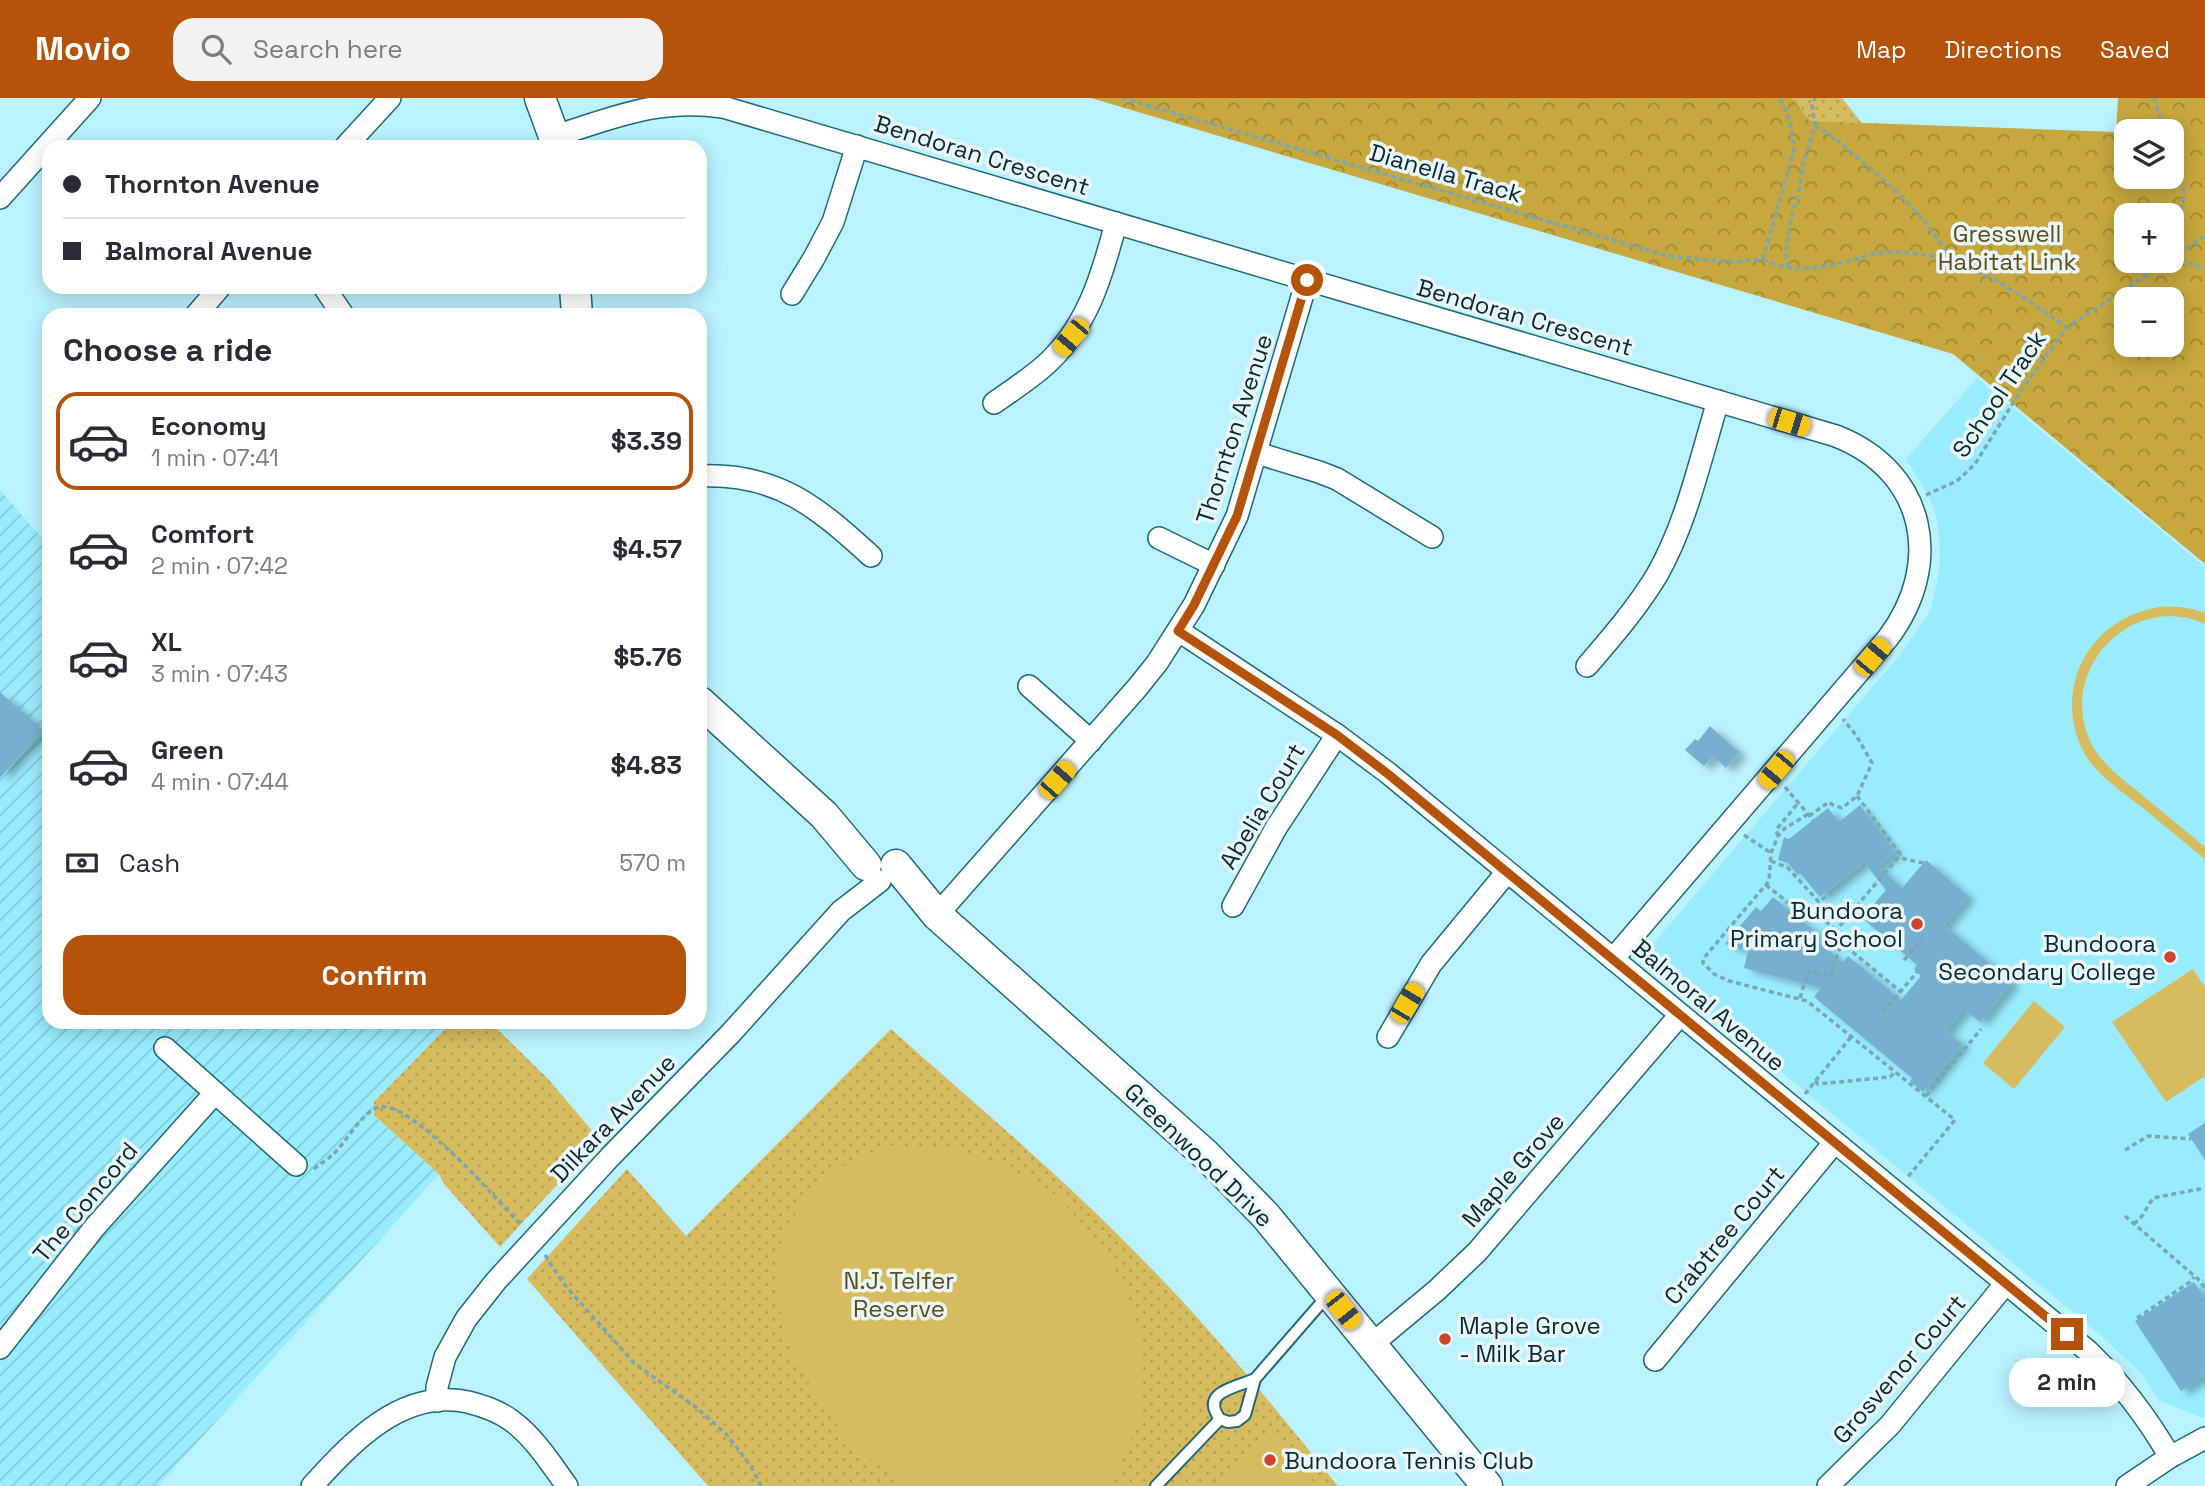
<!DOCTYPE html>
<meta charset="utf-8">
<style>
:root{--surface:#fff;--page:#f2f2f3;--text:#2b2b33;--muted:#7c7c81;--line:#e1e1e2;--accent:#b45309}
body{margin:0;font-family:"Space Grotesk",sans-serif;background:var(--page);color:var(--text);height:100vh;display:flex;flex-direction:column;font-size:26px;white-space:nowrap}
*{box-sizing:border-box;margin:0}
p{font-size:23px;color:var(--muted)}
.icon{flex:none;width:38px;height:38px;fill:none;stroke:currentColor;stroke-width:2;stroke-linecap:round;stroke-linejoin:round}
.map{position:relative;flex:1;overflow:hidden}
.details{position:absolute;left:42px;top:210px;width:665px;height:721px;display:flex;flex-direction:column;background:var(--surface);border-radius:21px;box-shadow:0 4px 18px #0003}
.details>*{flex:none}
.hud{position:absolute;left:42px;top:42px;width:665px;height:154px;border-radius:21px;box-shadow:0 4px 18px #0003;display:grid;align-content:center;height:154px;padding:0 21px;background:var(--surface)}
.buttons{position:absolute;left:2114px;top:21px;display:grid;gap:14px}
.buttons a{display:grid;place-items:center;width:70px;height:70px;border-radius:14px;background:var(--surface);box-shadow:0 4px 18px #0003;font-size:35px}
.end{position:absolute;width:32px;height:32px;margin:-16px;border:9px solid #b45309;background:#fff;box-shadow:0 0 0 4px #fff}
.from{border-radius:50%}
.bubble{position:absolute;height:49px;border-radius:21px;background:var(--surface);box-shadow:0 4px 18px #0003;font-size:23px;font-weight:800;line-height:49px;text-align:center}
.car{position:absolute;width:21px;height:42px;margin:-21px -10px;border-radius:9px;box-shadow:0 0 5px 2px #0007;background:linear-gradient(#f5c518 24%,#345 0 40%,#f5c518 0 76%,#345 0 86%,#f5c518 0)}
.hud b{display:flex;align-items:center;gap:24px;height:66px;font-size:26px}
.hud b+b{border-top:2px solid var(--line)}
.hud i{width:18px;height:18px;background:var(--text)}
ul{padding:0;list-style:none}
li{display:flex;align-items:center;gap:21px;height:98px;margin:0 14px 10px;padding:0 7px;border:4px solid transparent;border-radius:21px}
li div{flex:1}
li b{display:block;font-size:26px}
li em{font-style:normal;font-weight:800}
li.on{border-color:var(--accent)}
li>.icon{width:63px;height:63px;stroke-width:1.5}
h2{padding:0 21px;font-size:32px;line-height:84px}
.pay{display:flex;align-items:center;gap:18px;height:77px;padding:0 21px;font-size:26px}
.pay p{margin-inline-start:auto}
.action{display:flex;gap:14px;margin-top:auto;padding:14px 21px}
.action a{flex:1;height:80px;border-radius:21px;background:var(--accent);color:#fff;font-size:28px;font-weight:800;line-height:80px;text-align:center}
header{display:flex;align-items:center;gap:42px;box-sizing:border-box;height:98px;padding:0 35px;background:var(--accent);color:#fff}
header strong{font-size:33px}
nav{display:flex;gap:38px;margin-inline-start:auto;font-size:24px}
.search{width:490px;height:63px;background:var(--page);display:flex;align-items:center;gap:18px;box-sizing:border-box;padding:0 24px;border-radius:21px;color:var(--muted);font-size:26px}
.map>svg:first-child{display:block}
.built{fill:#99ecfe}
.industrial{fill:url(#industrial-furrows)}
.grass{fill:url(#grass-dots)}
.forest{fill:url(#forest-crowns);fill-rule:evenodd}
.garden{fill:#d7bb5f}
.building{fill:#77b0cf;filter:url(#shadow)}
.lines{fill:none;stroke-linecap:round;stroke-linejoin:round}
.lane-casing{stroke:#1e6a78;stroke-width:14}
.street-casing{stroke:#1e6a78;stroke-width:24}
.secondary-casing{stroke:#1e6a78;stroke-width:33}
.path{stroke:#79a7b2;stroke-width:3.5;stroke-dasharray:5 3.5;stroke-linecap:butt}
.lane{stroke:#fff;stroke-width:10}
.street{stroke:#fff;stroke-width:21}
.secondary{stroke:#fff;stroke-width:30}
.route{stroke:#b45309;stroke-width:9}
.poi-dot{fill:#cf442a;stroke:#e9f7fa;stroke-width:2.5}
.labels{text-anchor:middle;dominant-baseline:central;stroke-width:7;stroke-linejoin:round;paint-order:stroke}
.street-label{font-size:24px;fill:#0a292f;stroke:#e9f7fa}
.park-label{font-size:24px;fill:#5e4e16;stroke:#e9f7fa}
.poi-label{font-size:24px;fill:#0a292f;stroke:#e9f7fa;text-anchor:end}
</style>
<header>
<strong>Movio</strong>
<div class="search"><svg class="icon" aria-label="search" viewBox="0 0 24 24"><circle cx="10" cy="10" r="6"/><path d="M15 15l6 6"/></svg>Search here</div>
<nav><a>Map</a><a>Directions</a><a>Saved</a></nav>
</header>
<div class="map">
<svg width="2205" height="1388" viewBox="0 0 2205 1388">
<defs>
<pattern id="industrial-furrows" width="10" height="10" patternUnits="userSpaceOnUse" patternTransform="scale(1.75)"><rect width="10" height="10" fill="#99ecfe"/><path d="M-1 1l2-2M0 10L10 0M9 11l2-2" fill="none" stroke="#82cada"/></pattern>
<pattern id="grass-dots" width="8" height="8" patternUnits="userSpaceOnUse" patternTransform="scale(1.75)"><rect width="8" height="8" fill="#d7bb5f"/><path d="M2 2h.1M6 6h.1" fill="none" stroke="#b7a153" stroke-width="1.8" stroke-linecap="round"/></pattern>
<pattern id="forest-crowns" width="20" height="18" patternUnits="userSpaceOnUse" patternTransform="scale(1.75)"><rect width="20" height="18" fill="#c7a83e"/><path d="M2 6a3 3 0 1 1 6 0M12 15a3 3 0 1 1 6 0" fill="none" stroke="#a08934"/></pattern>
<filter id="shadow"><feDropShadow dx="8" dy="4.5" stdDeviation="3.5" flood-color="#0004"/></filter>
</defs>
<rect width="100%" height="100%" fill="#baf2ff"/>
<!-- built -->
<path class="built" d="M1977,280L2205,469V1318L2201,1319L2160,1303L2140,1274L2098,1235L1649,865L1647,853L1898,559L1925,521L1931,510L1939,475L1940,459L1939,437L1936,418L1929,398L1906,361Z"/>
<!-- industrial -->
<path class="industrial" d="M0,392L49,448V924H452L374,1004V1017L439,1076L158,1388H0Z"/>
<!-- grass -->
<g class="grass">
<path d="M1792,0H1842L1862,25L1810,23Z"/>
<path d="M452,924H490L549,982L599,1041L500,1149L444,1086L439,1076L374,1017V1004Z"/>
<path d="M891,931C975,1006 1061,1078 1139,1158C1211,1230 1274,1309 1338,1388H708L527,1181L627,1071L686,1138Z"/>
</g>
<!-- forest -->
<path class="forest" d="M1091,0H1792L1810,23L2116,34L2118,0H2205V466L1953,256ZM2126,33H2172V79H2126ZM2126,117H2172V163H2126ZM2126,201H2172V247H2126Z"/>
<!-- garden -->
<g class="garden">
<path d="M2159,509C2175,508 2190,509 2205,515V526C2131,493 2056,573 2091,645C2103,669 2127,684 2147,701C2166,717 2186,733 2205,749V761C2184,744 2163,727 2143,710C2125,696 2104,682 2090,664C2069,635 2066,594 2083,562C2099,532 2126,515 2159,509Z"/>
<path d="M2193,871L2205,889V978L2166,1004L2112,924Z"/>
<path d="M2034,903L2065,929L2014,991L1983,965Z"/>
<path d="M887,1047L943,1049L1005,1068L1057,1098L1107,1153L1136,1220L1142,1261L1141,1318L1117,1373L1099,1388H908L860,1354L819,1304L785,1240L776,1182L782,1138L803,1104L834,1072Z"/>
<path d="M1275,1336L1317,1388H1211Z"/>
</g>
<!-- building -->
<g class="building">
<path d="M0,594L43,632L0,680Z"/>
<path d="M1710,628L1739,654L1726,670L1713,658L1704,668L1685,652L1695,641L1698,643Z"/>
<path d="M1860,707L1895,754L1878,768L1902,790L1926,762L1968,798L1944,827L2012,884L1980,924L1964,911L1946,933L1962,946L1923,994L1910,983L1912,980L1814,899L1821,890L1744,870L1748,853L1725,846L1756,809L1761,813L1773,799L1816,834L1812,840L1843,864L1848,858L1901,902L1921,878L1914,871L1917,867L1862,820L1886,792L1864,764L1820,799L1800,775L1798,777L1788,765L1778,762L1784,739L1789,741L1828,710L1839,724Z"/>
<path d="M2205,1025V1062L2188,1036Z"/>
<path d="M2194,1184L2205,1200V1277L2181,1293L2135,1223Z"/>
</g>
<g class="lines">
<!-- lane casing -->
<g class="lane-casing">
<g id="lane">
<path d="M1255,1281C1238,1289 1199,1293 1220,1321L1228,1324L1237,1323L1245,1317L1255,1281L1328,1197"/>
<path d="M1156,1388L1220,1321"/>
</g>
</g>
<!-- street casing -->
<g class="street-casing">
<g id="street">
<path d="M555,38C616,19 657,0 723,9L1836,338C1926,373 1944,466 1888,540L1613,861"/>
<path d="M345,49L390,0"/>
<path d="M0,100L90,0"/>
<path d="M324,189L343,217"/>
<path d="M792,196L814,160L833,124L857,48"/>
<path d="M196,217L220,189"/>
<path d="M994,305C1011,293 1028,282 1043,269C1087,231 1102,178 1116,125"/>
<path d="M1257,355L1319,374L1337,381L1432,439"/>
<path d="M700,378C778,375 817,409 871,458"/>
<path d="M1159,440L1214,467"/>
<path d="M1179,533L1337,637L1388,675L2088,1253C2121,1285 2147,1319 2170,1359"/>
<path d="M1587,568C1612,539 1637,510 1657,477C1687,424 1700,362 1718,303"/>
<path d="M1029,588L1091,643"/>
<path d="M1233,808L1276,730L1337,637"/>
<path d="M937,817L1137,590L1157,565L1194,507L1237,418L1307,182"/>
<path d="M1388,939L1431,866L1507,774"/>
<path d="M165,950L296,1067"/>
<path d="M1371,1247L1437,1192L1477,1154L1680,917"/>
<path d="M0,1250L94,1130L215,995"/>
<path d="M1655,1262L1834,1045"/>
<path d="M437,1303V1289L445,1259L466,1221L496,1183L610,1059L731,935L841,813L880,783"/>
<path d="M312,1388C352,1344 402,1290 468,1304C484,1308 499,1313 512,1323C535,1340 551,1366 567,1388"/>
<path d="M1828,1388L1890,1327L2006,1185"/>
<path d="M2127,1388L2170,1359L2205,1340"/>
</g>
</g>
<!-- secondary casing -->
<g class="secondary-casing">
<g id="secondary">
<path d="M540,0L558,49"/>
<path d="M575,189L577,217"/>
<path d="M700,604L824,717L866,767"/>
<path d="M896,767L937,817L1205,1056L1265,1117L1487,1388"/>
</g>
</g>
<!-- path -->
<g class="path">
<path d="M1122,0L1668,158L1733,164L1763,161"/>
<path d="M2154,0L2164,33"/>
<path d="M1815,28L1831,37C1874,74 1922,109 1949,160"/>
<path d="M2172,58L2184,95L2174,159L2205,171"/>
<path d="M2172,160L2205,138"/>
<path d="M1763,161C1792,177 1827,169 1857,161C1867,158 1878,154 1888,154C1963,153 2008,189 2066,229"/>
<path d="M1763,161L1794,52L1790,23L1780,0"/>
<path d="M1788,169L1786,153L1790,125L1799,92L1803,66L1815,28L1812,7L1815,0"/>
<path d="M1926,397L1957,383L1975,366L2020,294L2066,230L2168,163"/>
<path d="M1785,689L1813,722"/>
<path d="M1857,698L1904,761L1924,765"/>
<path d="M1808,716L1784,731L1778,738L1771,755L1769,783L1703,861V865L1714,876L1729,883L1807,903L1955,1022L1907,1080"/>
<path d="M1809,718L1829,704L1833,707L1842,710L1857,698L1872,665L1856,637L1843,621"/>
<path d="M1744,737L1771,755"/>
<path d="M1778,738L1776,732L1798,705"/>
<path d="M1771,763L1788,770L1819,804L1866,766"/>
<path d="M1766,787L1808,820L1814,814L1836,832"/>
<path d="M1814,838L1822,844L1849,851L1901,894"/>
<path d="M1849,851L1832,837L1901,756"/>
<path d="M1904,862L1923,841"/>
<path d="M1800,900L1808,874L1831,878L1840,849"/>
<path d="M1883,914L1917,874"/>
<path d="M1815,983L1818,986L1890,979L1895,974"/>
<path d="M1805,996L1851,939"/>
<path d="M1926,998L1981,931"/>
<path d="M2125,1052L2148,1038L2191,1041"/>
<path d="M314,1071C319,1066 326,1063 331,1058C345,1047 362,1013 379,1009C410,1001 499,1104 521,1127"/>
<path d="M2125,1118L2198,1181L2205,1190"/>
<path d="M2134,1126L2142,1118L2153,1100L2205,1090"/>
<path d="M545,1157L563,1185L634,1265L697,1310L727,1337L750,1367L761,1388"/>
<path d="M2137,1220L2190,1184L2194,1179"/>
</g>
<!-- lane -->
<use href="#lane" class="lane"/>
<!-- street -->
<use href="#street" class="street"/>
<!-- secondary -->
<use href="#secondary" class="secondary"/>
</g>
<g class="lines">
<!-- route -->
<path class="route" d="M1307,182L1237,418L1194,507L1178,533L1337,637L1388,676L2067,1236"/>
</g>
<!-- markers -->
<g class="poi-dot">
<circle cx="1917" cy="826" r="7"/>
<circle cx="2170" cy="859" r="7"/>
<circle cx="1445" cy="1241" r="7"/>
<circle cx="1270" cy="1362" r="7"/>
</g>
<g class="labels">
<!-- street labels -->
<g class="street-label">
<text transform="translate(982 57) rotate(17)">Bendoran Crescent</text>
<text transform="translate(1446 75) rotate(16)">Dianella Track</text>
<text transform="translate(1525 219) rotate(16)">Bendoran Crescent</text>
<text transform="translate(1999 296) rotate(-56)">School Track</text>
<text transform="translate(1234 331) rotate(-72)">Thornton Avenue</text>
<text transform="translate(1262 708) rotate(-59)">Abelia Court</text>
<text transform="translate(1709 907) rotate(40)">Balmoral Avenue</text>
<text transform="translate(613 1020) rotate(-46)">Dilkara Avenue</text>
<text transform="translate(1199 1057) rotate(44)">Greenwood Drive</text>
<text transform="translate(1513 1072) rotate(-49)">Maple Grove</text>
<text transform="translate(85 1104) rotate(-50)">The Concord</text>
<text transform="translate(1724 1137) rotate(-50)">Crabtree Court</text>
<text transform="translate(1899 1271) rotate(-49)">Grosvenor Court</text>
</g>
<!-- park labels -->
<g class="park-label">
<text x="2007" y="135">Gresswell<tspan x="2007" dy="28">Habitat Link</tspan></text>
<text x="899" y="1182">N.J. Telfer<tspan x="899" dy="28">Reserve</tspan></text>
</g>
<!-- poi labels -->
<g class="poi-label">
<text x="1903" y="812">Bundoora<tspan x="1903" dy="28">Primary School</tspan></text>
<text x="2156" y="845">Bundoora<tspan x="2156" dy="28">Secondary College</tspan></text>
<text x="1459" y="1227" text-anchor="start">Maple Grove<tspan x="1459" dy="28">- Milk Bar</tspan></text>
<text x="1284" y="1362" text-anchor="start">Bundoora Tennis Club</text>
</g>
</g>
</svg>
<div class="buttons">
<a><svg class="icon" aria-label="layers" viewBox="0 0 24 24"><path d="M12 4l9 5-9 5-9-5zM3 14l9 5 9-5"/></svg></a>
<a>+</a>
<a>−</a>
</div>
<i class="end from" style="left:1307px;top:182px"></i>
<i class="end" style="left:2067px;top:1236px"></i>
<div class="bubble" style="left:2009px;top:1260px;width:116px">2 min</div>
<i class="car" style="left:1071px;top:239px;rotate:220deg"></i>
<i class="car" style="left:1789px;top:324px;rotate:107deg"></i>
<i class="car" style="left:1872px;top:559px;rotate:40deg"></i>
<i class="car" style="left:1776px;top:672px;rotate:220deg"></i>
<i class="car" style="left:1057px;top:682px;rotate:41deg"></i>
<i class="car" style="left:1407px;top:905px;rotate:31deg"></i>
<i class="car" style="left:1343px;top:1212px;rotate:142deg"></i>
<div class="hud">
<b><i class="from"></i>Thornton Avenue</b>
<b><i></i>Balmoral Avenue</b>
</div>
<section class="details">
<h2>Choose a ride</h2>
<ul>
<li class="on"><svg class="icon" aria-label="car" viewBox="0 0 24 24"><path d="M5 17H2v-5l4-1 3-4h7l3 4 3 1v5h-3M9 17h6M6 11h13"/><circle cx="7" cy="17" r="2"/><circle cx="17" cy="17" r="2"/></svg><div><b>Economy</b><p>1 min · 07:41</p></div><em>$3.39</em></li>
<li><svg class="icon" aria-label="car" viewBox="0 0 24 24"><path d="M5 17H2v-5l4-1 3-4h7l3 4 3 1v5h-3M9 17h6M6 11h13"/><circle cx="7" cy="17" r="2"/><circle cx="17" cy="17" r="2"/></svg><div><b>Comfort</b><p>2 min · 07:42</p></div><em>$4.57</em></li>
<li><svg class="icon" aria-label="car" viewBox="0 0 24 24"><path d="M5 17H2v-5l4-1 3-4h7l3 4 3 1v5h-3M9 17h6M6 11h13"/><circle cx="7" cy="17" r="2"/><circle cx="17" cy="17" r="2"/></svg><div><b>XL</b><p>3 min · 07:43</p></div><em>$5.76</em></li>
<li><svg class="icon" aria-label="car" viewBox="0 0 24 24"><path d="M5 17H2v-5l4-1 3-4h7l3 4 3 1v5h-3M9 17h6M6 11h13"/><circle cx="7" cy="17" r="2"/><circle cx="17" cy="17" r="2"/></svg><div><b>Green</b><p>4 min · 07:44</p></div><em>$4.83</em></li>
</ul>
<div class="pay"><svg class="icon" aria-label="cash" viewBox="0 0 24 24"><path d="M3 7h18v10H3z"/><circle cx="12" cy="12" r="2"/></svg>Cash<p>570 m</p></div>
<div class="action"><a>Confirm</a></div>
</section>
</div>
